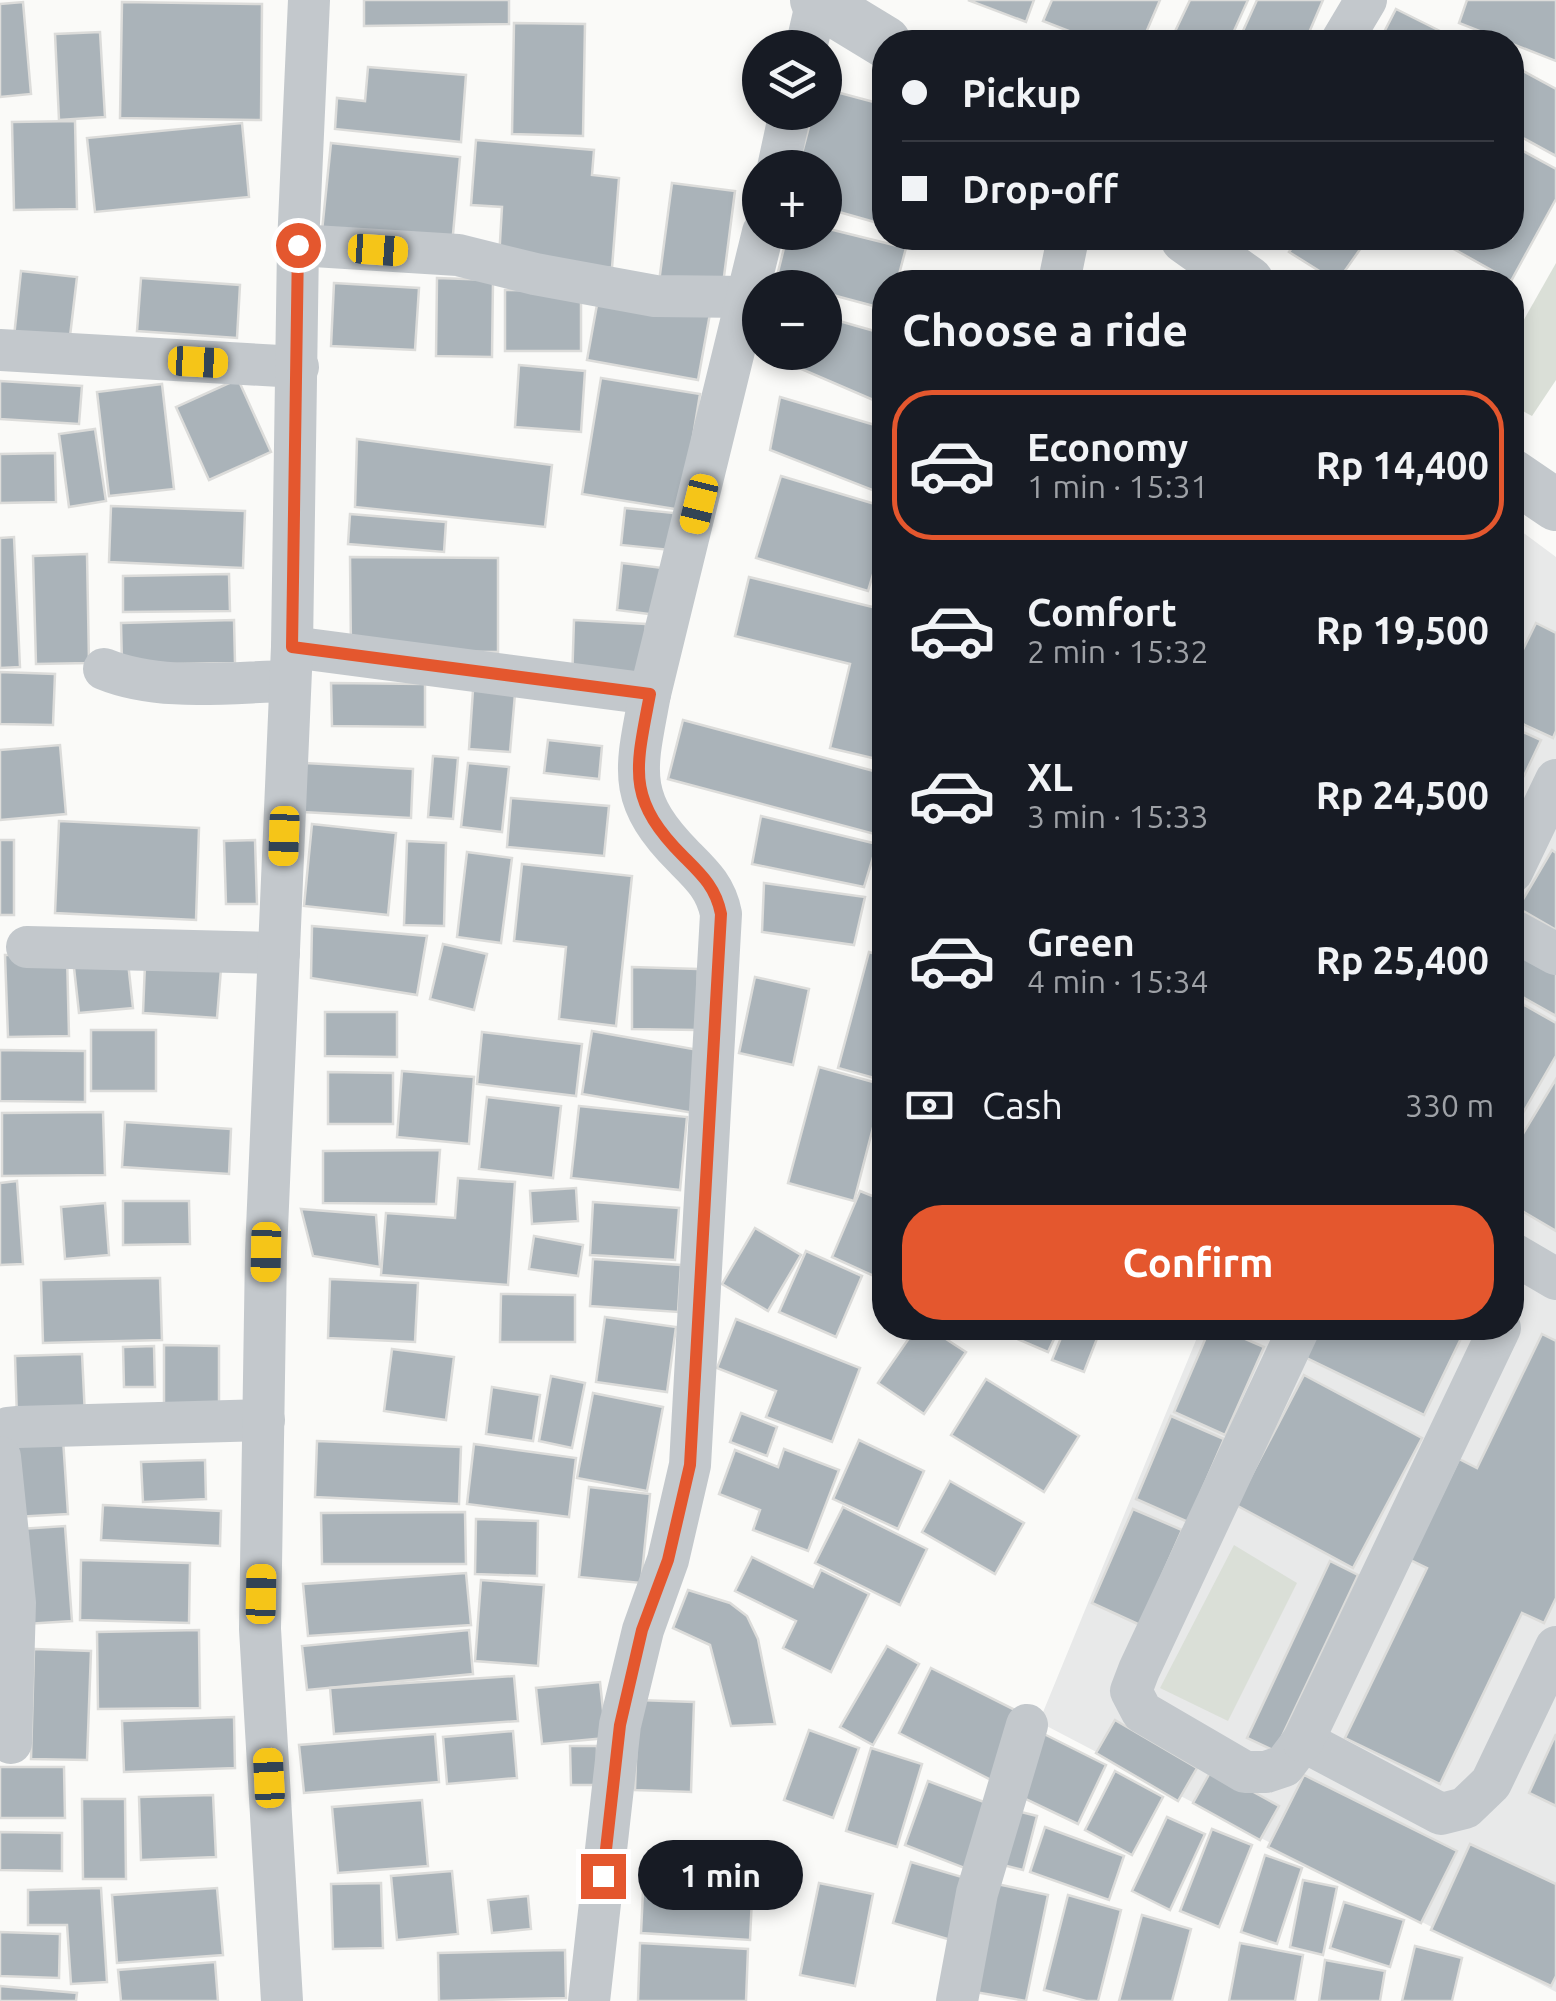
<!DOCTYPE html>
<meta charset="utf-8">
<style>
:root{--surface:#171b24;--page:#242831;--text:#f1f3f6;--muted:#9ea1a6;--line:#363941;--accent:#e4572e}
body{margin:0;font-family:Ubuntu,sans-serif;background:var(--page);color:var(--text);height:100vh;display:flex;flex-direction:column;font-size:38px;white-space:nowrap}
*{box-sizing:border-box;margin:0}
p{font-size:32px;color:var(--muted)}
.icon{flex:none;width:55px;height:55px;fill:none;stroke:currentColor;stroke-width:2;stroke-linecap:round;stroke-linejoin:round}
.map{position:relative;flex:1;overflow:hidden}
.sheet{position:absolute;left:872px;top:270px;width:652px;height:1070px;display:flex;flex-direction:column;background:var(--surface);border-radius:40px;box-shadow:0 5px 15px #0003}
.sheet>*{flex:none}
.banner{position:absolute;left:872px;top:30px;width:652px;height:220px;border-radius:40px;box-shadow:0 5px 15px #0003;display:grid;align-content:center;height:220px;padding:0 30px;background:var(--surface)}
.fabs{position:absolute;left:742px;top:30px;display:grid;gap:20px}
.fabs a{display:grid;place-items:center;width:100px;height:100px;border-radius:50%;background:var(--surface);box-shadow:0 5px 15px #0003;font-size:50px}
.end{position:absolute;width:45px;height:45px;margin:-22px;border:12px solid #e4572e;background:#fff;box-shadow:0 0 0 5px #fff}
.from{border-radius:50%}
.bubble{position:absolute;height:70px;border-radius:35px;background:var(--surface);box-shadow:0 5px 15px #0003;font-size:32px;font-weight:700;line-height:70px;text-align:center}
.car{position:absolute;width:30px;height:60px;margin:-30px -15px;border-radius:12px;box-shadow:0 0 8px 2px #0007;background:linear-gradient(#f5c518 24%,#345 0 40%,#f5c518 0 76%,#345 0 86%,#f5c518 0)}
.banner b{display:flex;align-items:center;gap:35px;height:95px;font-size:38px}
.banner b+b{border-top:2px solid var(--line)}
.banner i{width:25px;height:25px;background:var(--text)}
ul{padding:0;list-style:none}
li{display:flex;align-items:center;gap:30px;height:150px;margin:0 20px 15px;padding:0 10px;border:5px solid transparent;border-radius:40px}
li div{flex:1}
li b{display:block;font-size:38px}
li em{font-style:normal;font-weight:700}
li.on{border-color:var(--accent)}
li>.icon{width:90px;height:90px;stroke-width:1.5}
h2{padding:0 30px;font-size:45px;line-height:120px}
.pay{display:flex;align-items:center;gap:25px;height:110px;padding:0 30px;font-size:38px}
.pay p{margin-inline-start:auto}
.action{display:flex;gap:20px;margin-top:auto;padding:20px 30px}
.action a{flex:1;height:115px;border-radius:40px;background:var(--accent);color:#fff;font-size:40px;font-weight:700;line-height:115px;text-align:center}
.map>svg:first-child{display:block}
.built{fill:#e8e9e9}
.green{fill:#dadfd7}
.building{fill:#aab3b9;stroke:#dcdcda;stroke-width:2.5}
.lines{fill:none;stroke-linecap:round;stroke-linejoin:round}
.minor{stroke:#c3c8cc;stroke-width:42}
.tertiary{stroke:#c3c8cc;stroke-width:52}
.route{stroke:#e4572e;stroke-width:12}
</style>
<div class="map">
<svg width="1556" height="2001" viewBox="0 0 1556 2001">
<rect width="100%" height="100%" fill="#fafaf8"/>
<!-- built -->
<path class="built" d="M1513,525L1556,557V1992L1039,1722L1201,1328H1512Z"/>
<!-- green -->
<g class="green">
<path d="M1556,263V380L1532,416L1513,406V339Z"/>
<path d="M1234,1545L1297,1583L1228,1721L1160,1688Z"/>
</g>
<!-- building -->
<g class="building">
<path d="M364,0H509V24L364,26Z"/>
<path d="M968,0H1034L1026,22Z"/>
<path d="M1052,0H1160L1142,42H1097L1043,21Z"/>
<path d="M1190,0H1248L1229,42H1170Z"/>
<path d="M1257,0H1323L1305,42H1238Z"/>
<path d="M1467,0H1556V61L1459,23Z"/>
<path d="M23,2L31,94L0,97V4Z"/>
<path d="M122,2L262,4L261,120L120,118Z"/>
<path d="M1396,9L1462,42H1379Z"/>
<path d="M514,23L585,24L583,136L512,134Z"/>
<path d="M100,32L105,117L59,120L55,34Z"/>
<path d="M1512,65L1556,89V156L1512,132Z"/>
<path d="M368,67L466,75L461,142L335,129L337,98L365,101Z"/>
<path d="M825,89L885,105V225L825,208V168H798L813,112H825Z"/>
<path d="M75,121L77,209L14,210L12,122Z"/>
<path d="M242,123L249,197L95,212L87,138Z"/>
<path d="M476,140L594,150L592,175L619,178L612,268L499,259L502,207L471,205Z"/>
<path d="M331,143L460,157L452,245L322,231Z"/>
<path d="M1512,145L1556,169V199L1511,281L1434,238H1512Z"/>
<path d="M672,183L735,191L722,292L659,282Z"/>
<path d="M825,228L906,248L897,282H885V309L825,293V288H803L776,280L788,232H825Z"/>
<path d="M1299,238H1368L1337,282L1289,252Z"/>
<path d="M21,271L77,277L68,353L13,346Z"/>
<path d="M141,278L240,285L237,338L137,331Z"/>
<path d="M437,278L493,280L492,357L436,356Z"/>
<path d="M334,283L419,288L415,350L331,346Z"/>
<path d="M600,288L711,308L698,380L587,360Z"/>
<path d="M505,290L581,291V351H505Z"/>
<path d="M825,317L885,334V405L785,362L787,352H825Z"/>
<path d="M519,365L585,371L581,432L515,427Z"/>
<path d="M601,378L700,394L681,510L582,494Z"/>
<path d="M238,379L271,452L209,480L176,407Z"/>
<path d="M0,381L82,386L79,424L0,419Z"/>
<path d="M162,384L174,489L109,496L97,392Z"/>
<path d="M780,397L885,428V495L770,450Z"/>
<path d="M95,429L106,501L69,507L59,434Z"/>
<path d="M357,439L552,465L545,527L355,507Z"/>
<path d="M55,453L56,502L0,503V454Z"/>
<path d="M781,476L885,507V534L868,591L756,558Z"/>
<path d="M111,506L245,511L243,568L109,562Z"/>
<path d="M625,508L674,513L670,550L621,545Z"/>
<path d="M350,514L446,522L444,552L348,544Z"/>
<path d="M14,537L20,667L0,668V538Z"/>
<path d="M87,554L89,663L36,664L33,556Z"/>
<path d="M350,557L498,558V652L351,651Z"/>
<path d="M622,563L671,569L665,616L617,610Z"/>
<path d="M229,574L230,611L123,612V576Z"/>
<path d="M749,577L885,610V761L830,748L850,664L735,636Z"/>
<path d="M234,620L235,663L122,665L121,623Z"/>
<path d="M574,620L646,624L643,685L572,682Z"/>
<path d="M1536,623L1556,633V731L1553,738L1512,719V672Z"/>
<path d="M0,672L55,674L53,725L0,724Z"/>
<path d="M331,683L425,684V727L332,726Z"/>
<path d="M473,690L515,694L510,752L469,749Z"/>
<path d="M683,720L885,774V824L882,836L668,779Z"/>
<path d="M1512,727L1541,740L1524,776L1512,771Z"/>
<path d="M548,740L602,746L599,779L544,773Z"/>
<path d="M60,745L66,814L0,820V750Z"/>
<path d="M433,756L458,758L453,819L428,817Z"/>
<path d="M305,763L413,769L411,818L303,812Z"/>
<path d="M468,763L509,767L502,832L461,827Z"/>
<path d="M511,798L609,806L604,856L507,847Z"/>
<path d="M761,816L877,844L864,887L752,864Z"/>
<path d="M59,821L199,828L196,920L55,913Z"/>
<path d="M312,824L396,833L388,915L304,906Z"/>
<rect x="0" y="840" width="14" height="75"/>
<path d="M255,840L257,904H226L224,841Z"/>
<path d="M407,841L446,843L444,926L404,925Z"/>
<path d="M1552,850L1556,853V930L1518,908Z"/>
<path d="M467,852L512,858L501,943L457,937Z"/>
<path d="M522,864L632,876L616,1026L559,1019L566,947L514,941Z"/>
<path d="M885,881V944L874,942Z"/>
<path d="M764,883L865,897L854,945L762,932Z"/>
<path d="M312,926L427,936L417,995L311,978Z"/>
<path d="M1512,942L1556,967V1016L1512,991Z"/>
<path d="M443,944L487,954L474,1010L430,999Z"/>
<path d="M869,952L885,957V1081L838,1068Z"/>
<path d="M127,953L133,1008L79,1013L73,959Z"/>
<path d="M67,954L69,1036L8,1037L5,955Z"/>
<path d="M145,964L221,969L217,1018L143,1013Z"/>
<path d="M632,967L698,969L697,1030L632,1029Z"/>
<path d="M755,977L809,989L793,1065L739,1053Z"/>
<path d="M1512,998L1556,1023V1056L1512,1132Z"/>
<path d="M325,1012H397V1057L325,1056Z"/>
<rect x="91" y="1030" width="65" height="61"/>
<path d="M592,1031L704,1051L694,1113L582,1094Z"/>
<path d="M482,1032L582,1044L576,1096L477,1084Z"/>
<path d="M0,1050L85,1051V1102L0,1101Z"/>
<path d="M819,1067L884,1085L854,1201L788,1183Z"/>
<path d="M402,1071L474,1077L469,1144L397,1137Z"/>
<path d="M328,1072L393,1073V1124H328Z"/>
<path d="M1556,1079V1231L1512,1205V1152Z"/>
<path d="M487,1097L561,1106L553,1178L479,1169Z"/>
<path d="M579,1106L687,1117L680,1190L571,1178Z"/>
<path d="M103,1112L105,1175L2,1176V1113Z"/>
<path d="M125,1122L231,1129L229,1174L122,1167Z"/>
<path d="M440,1150L436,1204L323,1203V1151Z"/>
<path d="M458,1178L515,1182L508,1285L381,1275L386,1213L455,1218Z"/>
<path d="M17,1181L23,1264L0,1265V1183Z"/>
<path d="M576,1188L578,1221L532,1224L530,1191Z"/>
<path d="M860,1191L885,1201V1281L832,1257Z"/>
<path d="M123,1201H189L190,1244L123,1245Z"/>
<path d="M593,1202L679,1208L675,1260L590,1255Z"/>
<path d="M105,1203L109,1255L65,1259L61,1207Z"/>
<path d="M301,1209L376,1215L380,1267L313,1256Z"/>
<path d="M755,1228L801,1255L768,1311L722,1284Z"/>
<path d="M534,1236L583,1245L578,1276L529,1269Z"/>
<path d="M806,1251L862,1276L836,1337L779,1312Z"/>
<path d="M593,1259L681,1265L678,1312L590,1306Z"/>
<path d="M160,1278L162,1340L43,1343L41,1280Z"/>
<path d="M330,1279L418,1283L415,1342L328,1338Z"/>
<path d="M501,1294L575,1295V1342H500Z"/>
<path d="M605,1317L676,1327L667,1392L596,1382Z"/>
<path d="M736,1319L860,1368L832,1442L766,1417L776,1391L717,1368Z"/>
<path d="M916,1328H929L966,1352L924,1414L878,1383Z"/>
<path d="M992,1328H1059L1048,1352Z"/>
<path d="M1065,1328H1076L1098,1336L1084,1372L1052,1360Z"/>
<path d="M1210,1328H1220L1264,1347L1225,1435L1174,1412Z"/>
<path d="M1316,1328H1466L1424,1415L1302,1356Z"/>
<path d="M1542,1334L1556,1341V1598L1544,1623L1522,1613L1440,1784L1345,1738L1427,1568L1410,1560L1459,1459L1477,1468Z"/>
<path d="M164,1345L219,1346V1414L164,1413Z"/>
<path d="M154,1346L155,1387H124L123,1347Z"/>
<path d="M392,1349L454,1357L446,1420L384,1411Z"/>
<path d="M82,1354L85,1416L17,1418L15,1356Z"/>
<path d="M1304,1375L1422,1438L1353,1568L1236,1505Z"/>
<path d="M551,1376L585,1383L572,1448L539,1441Z"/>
<path d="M986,1379L1079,1436L1044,1492L951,1435Z"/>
<path d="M492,1387L540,1395L533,1441L486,1434Z"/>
<path d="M593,1393L663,1407L647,1491L577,1478Z"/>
<path d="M741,1413L777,1427L767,1456L730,1442Z"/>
<path d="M1171,1416L1224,1439L1188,1522L1136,1499Z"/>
<path d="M63,1439L68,1514L15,1517L9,1443Z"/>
<path d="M859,1440L924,1471L898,1529L833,1499Z"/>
<path d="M317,1441L461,1447L459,1504L315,1497Z"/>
<path d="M474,1444L576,1458L569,1517L467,1504Z"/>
<path d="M784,1449L839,1470L808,1551L753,1530L760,1510L719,1494L735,1450L778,1467Z"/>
<path d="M205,1460L206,1499L143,1502L141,1462Z"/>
<path d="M950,1481L1024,1523L995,1574L922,1532Z"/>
<path d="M589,1487L650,1494L641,1583L579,1577Z"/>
<path d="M103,1505L221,1511L220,1546L101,1540Z"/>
<path d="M843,1507L927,1549L900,1605L815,1563Z"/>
<path d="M1133,1509L1182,1530L1140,1625L1092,1603Z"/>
<path d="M465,1512L466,1564H322L321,1513Z"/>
<path d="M476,1519L538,1521L537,1576L475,1574Z"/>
<path d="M65,1526L72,1621L26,1624L20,1529Z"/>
<path d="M752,1557L813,1587L821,1570L869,1594L831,1672L783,1648L796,1621L735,1591Z"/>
<path d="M81,1560L190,1563L189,1623L80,1620Z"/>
<path d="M1330,1561L1358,1575L1275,1751L1247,1738Z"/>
<path d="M466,1573L471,1625L308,1636L303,1584Z"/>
<path d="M481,1580L544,1585L538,1666L475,1661Z"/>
<path d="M688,1590L730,1603L747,1616L758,1639L775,1724L731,1726L710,1645L673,1628Z"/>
<path d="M199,1630L200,1708L98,1709L97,1632Z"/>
<path d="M469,1630L473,1674L307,1690L302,1646Z"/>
<path d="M887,1646L919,1664L873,1745L840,1727Z"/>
<path d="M34,1649L91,1651L87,1760L31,1759Z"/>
<path d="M931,1668L1029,1717L997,1783L899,1733Z"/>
<path d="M514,1676L518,1721L334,1734L330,1688Z"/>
<path d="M600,1682L606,1738L542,1744L536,1688Z"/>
<path d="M638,1700L694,1702L691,1792L635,1790Z"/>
<path d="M234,1717L235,1768L124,1772L122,1721Z"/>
<path d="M1115,1720L1197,1768L1178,1801L1096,1753Z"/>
<path d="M809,1730L859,1748L833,1818L784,1800Z"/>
<path d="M513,1731L517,1778L447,1784L443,1737Z"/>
<path d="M1042,1733L1106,1765L1078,1824L1013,1793Z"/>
<path d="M435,1734L439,1782L304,1793L299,1745Z"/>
<path d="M1556,1734V1806L1529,1793Z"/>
<path d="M570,1746H597V1785H571Z"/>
<path d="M871,1748L922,1764L897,1847L846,1831Z"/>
<path d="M0,1767H64L65,1818H0Z"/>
<path d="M1212,1769L1279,1806L1260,1840L1193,1803Z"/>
<path d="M1115,1771L1163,1797L1132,1855L1085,1830Z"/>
<path d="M1304,1775L1457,1851L1421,1923L1268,1847Z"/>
<path d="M928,1781L992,1805L967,1869L905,1845Z"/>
<path d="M213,1795L216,1857L141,1860L139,1797Z"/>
<path d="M82,1799H125L126,1879H83Z"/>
<path d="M422,1800L428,1866L338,1873L332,1807Z"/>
<path d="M1005,1808L1037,1816L1023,1870L991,1862Z"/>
<path d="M1167,1817L1205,1834L1170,1910L1132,1891Z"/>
<path d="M1045,1827L1124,1856L1109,1900L1030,1872Z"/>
<path d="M1212,1829L1252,1845L1219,1927L1180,1911Z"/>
<path d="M0,1832L62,1833V1871L0,1870Z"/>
<path d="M1470,1844L1556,1884V1976L1551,1986L1431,1930Z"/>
<path d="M1265,1855L1302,1868L1277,1944L1241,1932Z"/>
<path d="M911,1862L979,1882L961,1943L893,1923Z"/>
<path d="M644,1870L753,1877L750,1940L641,1933Z"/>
<path d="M452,1871L458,1934L397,1940L391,1876Z"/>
<path d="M1303,1880L1337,1887L1323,1955L1290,1947Z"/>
<path d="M381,1883L383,1948L333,1949L331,1884Z"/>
<path d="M819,1883L873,1894L855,1986L800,1975Z"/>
<path d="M997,1884L1048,1895L1026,2001L975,1992Z"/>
<path d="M101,1888L107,1982L71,1984L67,1925H28V1890Z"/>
<path d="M217,1888L223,1955L117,1963L112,1895Z"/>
<path d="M1068,1895L1121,1910L1098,2001H1086L1044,1990Z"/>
<path d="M528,1896L531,1929L492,1933L488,1900Z"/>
<path d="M1344,1902L1404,1920L1390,1967L1330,1948Z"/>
<path d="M1142,1915L1191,1929L1172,2001H1119Z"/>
<path d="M0,1932L60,1934L59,1978L0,1976Z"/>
<path d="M640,1943L748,1949L746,2001H638Z"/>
<path d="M1240,1943L1303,1955L1295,2001H1229Z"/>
<path d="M1415,1946L1462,1958L1452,2001H1402Z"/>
<path d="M565,1950L566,1998L439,2001L438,1953Z"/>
<path d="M1325,1960L1385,1971L1380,2001H1319Z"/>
<path d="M215,1962L218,2001H121L118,1970Z"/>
<path d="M0,1986L77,1993L76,2001H0Z"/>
</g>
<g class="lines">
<!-- minor -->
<g class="minor">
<path d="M1341,42L1366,0"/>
<path d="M806,48L817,0"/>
<path d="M778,168L790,112"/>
<path d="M298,245L458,255L535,274L655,296L748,297"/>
<path d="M1059,282L1068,238"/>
<path d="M0,350L298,367"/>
<path d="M292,647L650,694"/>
<path d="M104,669C160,692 230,682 290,681"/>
<path d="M1512,872L1556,780"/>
<path d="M1512,930L1556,954"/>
<path d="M27,947L279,953"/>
<path d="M1512,1253L1556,1279"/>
<path d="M1299,1328L1139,1670L1131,1691L1142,1712L1245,1772H1266L1284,1766L1303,1741L1441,1814L1465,1808L1491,1783L1556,1647"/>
<path d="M0,1438L8,1428L18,1427L264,1420"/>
<path d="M0,1457L15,1603L11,1743"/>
<path d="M1303,1741L1500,1328"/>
<path d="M282,2001L260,1629L266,1252L292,647L298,245L309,0"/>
<path d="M589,2001L620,1725L643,1630L668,1560L690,1465L721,914C716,888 702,875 684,857C625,798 636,769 650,694L763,232"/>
<path d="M957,2001L977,1893L1027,1725"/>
</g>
<!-- tertiary -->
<g class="tertiary">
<path d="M816,0L885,42"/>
<path d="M1186,238L1248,282"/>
<path d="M1512,475L1556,505"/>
</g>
</g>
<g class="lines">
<!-- route -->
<path class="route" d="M298,245L292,647L650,694C636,769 625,798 684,857C702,875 716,888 721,914L690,1465L668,1560L642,1630L620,1725L603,1876"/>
</g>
</svg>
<div class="fabs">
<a><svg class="icon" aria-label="layers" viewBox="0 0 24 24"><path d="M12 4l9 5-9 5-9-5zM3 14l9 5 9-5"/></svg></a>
<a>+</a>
<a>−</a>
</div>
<i class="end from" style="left:298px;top:245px"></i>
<i class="end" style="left:603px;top:1876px"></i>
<div class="bubble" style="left:638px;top:1840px;width:165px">1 min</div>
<i class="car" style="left:378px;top:250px;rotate:94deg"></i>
<i class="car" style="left:198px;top:362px;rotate:93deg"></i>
<i class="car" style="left:699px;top:504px;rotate:194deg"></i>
<i class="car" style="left:284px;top:836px;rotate:182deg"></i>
<i class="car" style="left:266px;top:1252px;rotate:181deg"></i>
<i class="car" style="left:261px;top:1594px;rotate:1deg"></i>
<i class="car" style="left:269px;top:1778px;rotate:357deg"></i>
<div class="banner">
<b><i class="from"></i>Pickup</b>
<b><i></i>Drop-off</b>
</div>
<section class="sheet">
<h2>Choose a ride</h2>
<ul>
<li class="on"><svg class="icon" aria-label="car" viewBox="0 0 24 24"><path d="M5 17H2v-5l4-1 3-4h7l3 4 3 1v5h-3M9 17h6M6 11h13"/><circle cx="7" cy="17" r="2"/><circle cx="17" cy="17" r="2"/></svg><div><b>Economy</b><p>1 min · 15:31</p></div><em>Rp 14,400</em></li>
<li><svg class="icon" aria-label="car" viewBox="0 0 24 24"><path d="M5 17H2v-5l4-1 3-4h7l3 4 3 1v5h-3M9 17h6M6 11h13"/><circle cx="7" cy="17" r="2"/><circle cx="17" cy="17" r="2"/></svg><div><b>Comfort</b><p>2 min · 15:32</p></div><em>Rp 19,500</em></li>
<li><svg class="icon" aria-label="car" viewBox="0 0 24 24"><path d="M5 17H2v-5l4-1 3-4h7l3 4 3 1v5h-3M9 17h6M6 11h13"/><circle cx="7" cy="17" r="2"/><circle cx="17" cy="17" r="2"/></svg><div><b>XL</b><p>3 min · 15:33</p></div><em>Rp 24,500</em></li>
<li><svg class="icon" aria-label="car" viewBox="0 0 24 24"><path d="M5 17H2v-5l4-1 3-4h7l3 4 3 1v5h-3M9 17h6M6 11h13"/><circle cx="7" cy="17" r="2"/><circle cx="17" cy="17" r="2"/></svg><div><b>Green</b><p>4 min · 15:34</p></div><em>Rp 25,400</em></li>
</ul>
<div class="pay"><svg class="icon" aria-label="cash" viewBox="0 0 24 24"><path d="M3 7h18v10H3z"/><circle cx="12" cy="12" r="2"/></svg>Cash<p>330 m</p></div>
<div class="action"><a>Confirm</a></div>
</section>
</div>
